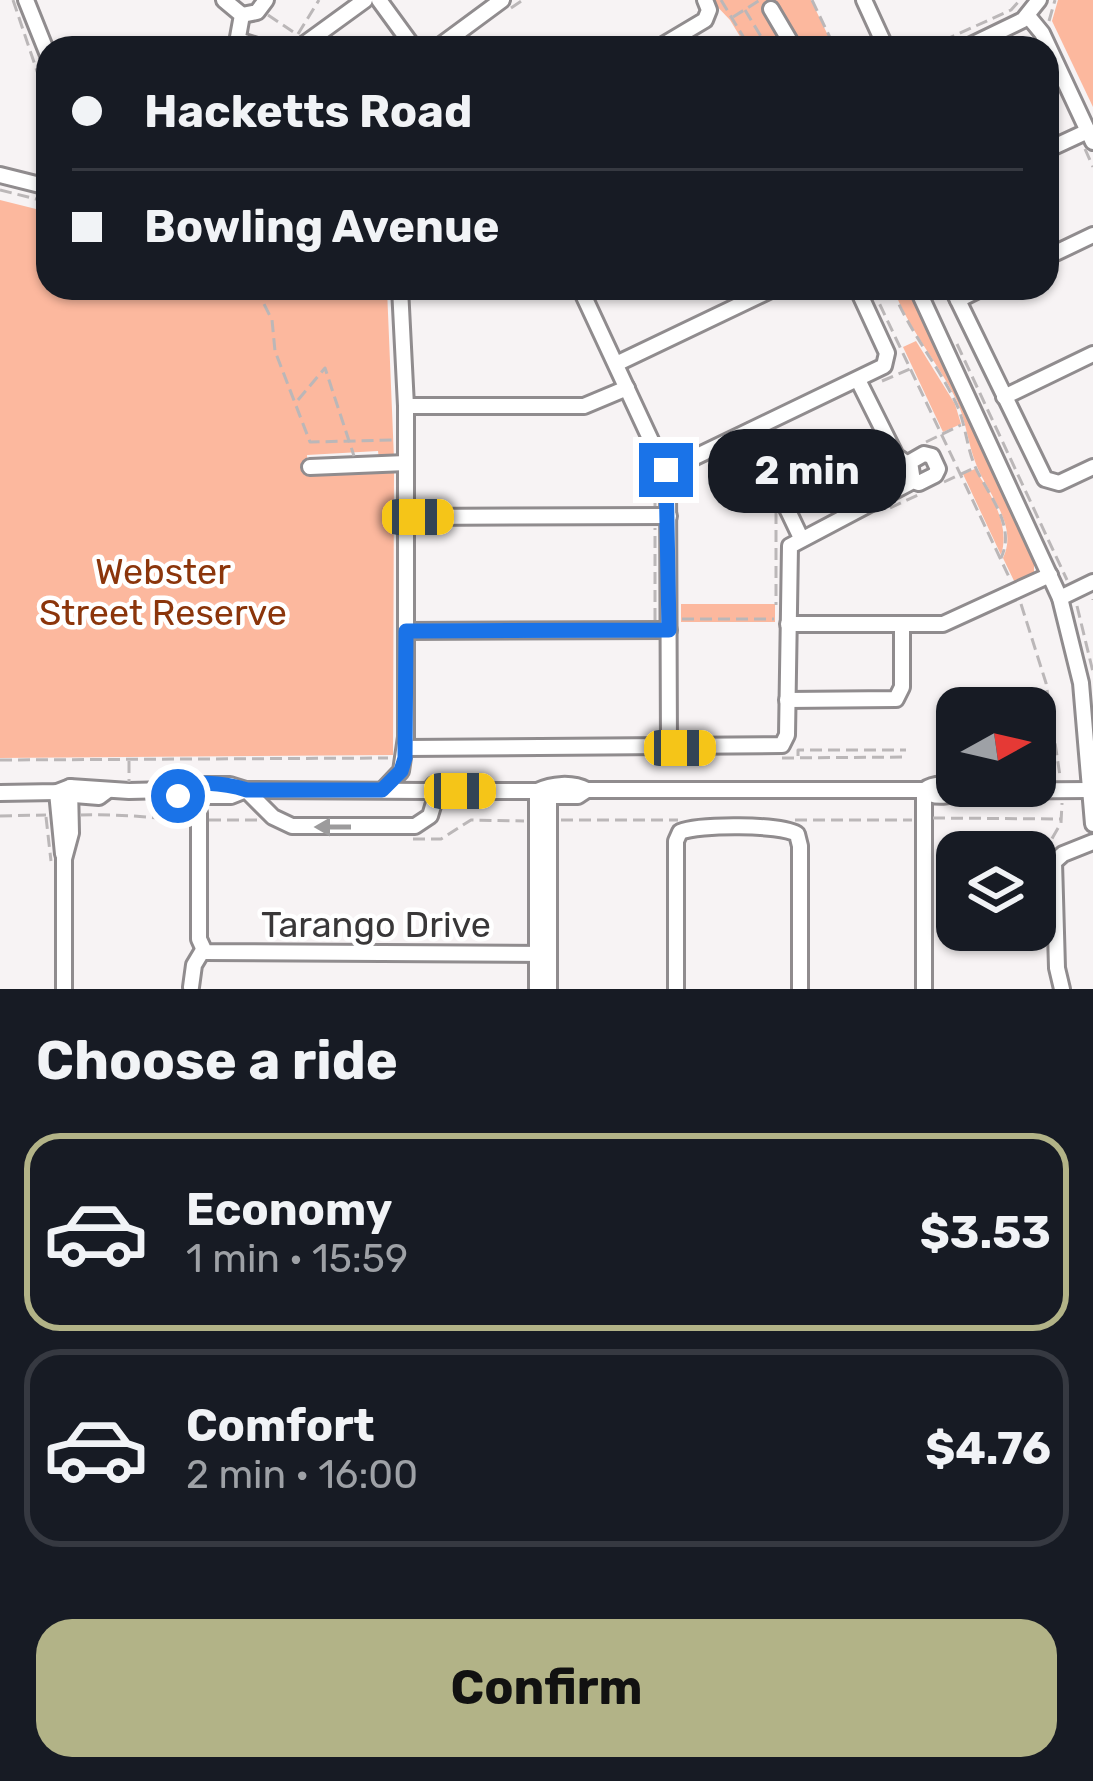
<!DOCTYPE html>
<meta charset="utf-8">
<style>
:root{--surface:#171b24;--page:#242831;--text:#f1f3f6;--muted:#9ea1a6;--line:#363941;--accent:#b2b387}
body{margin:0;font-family:Rubik,sans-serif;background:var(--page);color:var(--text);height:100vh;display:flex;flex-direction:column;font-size:45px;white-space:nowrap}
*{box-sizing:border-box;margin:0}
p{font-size:39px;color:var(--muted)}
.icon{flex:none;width:66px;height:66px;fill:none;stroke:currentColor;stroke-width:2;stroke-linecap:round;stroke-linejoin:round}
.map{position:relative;height:989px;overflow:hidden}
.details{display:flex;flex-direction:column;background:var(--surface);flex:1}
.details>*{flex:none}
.hud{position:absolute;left:36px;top:36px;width:1023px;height:264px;border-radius:36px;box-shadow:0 3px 9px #0004;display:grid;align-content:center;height:264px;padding:0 36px;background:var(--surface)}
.needle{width:78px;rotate:82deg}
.buttons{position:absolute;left:936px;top:687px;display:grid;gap:24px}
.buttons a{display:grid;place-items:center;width:120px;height:120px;border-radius:24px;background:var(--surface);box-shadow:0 3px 9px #0004;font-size:60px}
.end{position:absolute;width:54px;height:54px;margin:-27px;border:15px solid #1a73e8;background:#fff;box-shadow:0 0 0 6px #fff}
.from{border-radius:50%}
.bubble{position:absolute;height:84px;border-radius:36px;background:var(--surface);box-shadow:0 3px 9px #0004;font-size:39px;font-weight:700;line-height:84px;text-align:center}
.car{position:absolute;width:36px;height:72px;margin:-36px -18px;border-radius:15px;box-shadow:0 0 9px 3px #0007;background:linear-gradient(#f5c518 24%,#345 0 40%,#f5c518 0 76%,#345 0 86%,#f5c518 0)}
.hud b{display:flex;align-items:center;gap:42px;height:114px;font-size:45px}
.hud b+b{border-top:3px solid var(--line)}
.hud i{width:30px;height:30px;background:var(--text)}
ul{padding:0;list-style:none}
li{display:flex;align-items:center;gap:36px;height:198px;margin:0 24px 18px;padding:0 12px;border:6px solid var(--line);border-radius:36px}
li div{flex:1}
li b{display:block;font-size:45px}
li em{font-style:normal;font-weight:700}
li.on{border-color:var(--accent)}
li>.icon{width:108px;height:108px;stroke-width:1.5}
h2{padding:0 36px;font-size:54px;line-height:144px}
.cta{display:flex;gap:24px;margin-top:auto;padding:24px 36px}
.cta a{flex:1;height:138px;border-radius:36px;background:var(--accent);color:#111;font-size:48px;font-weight:700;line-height:138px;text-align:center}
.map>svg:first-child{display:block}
.green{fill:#fcb89e}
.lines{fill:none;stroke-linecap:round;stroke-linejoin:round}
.minor-casing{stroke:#908c8e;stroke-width:20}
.path{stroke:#bbb7b8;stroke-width:3;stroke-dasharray:12 6;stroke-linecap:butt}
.minor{stroke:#fff;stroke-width:14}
.oneway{fill:#9c9b9c}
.route{stroke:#1a73e8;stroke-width:15}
.labels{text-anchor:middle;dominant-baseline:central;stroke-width:9;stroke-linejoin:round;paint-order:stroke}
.park-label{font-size:36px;fill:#8b350b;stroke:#fff}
.street-label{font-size:36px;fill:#393738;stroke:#fff}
</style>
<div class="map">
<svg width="1093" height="989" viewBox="0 0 1093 989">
<rect width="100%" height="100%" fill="#f7f3f4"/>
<!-- green -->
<g class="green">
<path d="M711,0H811L834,48H747L730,20Z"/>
<path d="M1058,0H1093V107L1052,21Z"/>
<path d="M0,200L48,212V288L387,289L394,459H379L378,451L307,455L308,472L394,471L393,755L0,758Z"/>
<path d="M893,288H911L1034,560V574L1016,585L1003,558C1019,525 987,493 976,464C968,444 966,421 957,401C938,362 909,330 893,288Z"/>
<path d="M916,341L955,404L961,424L943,432L903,347Z"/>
<path d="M975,469C990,493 1011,525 1001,555L963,474Z"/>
<rect x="681" y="604" width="94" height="18"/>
</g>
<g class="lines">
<!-- minor casing -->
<g class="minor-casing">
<g id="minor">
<path d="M26,0L48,55"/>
<path d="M224,0L242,15L236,48"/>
<path d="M379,0L414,48"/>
<path d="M864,0L886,48"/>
<path d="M771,9L794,48"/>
<path d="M242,15L257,12L266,0"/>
<path d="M1028,16L1042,33L1093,142"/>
<path d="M238,40L263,48"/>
<path d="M299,48L365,0"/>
<path d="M437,48L502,0"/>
<path d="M658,48L705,20L709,10L705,0"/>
<path d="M965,48L1023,20L1039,0"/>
<path d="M1047,150L1088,131"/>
<path d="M0,175L48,187"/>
<path d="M1047,257L1093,235"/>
<path d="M580,288L668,477L669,748"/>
<path d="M917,288L1060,598L1081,683L1093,824"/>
<path d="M952,288L1045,479L1059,483L1093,467"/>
<path d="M958,300L982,288"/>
<path d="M616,364L775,288"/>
<path d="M858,380L896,456L908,464"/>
<path d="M1004,397L1093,354"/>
<path d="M406,406H584L627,388"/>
<path d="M750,431L801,538"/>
<path d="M310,467L406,463"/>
<path d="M666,471L884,366L887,353L857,288"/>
<path d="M406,517L669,516"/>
<path d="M1060,598L1093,582"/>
<path d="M788,624H943L1050,575"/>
<path d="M406,631L669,630"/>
<path d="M787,700L896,699L902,687V624"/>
<path d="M406,748L782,745L787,735L790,546L913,481L919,483L935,475L938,469L932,456L924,454L910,462L913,481"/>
<path d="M383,790L401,771L406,737V406L400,288"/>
<path d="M924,790V989"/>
<path d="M924,790C936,781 950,784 964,790"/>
<path d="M537,791C552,784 572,782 587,790H924C935,800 951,795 964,791L1091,790"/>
<path d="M537,791V989"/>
<path d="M57,792L63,854"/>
<path d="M0,793L57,792L70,787L129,791L170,790L179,785H230L246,790L273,817L292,826H415L430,816L436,796"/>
<path d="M62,794L99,797L107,791"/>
<path d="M184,796L199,813V939L205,952L549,954"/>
<path d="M185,796H231L246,790L429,791L434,785L460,791H537L549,796H578L587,790"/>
<path d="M191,987L194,965L203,950"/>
<path d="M64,989V859L71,833L70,787"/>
<path d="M549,989V790"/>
<path d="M676,989V841L680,832C699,824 780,824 797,834L800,846V989"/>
<path d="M1062,989L1057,968L1054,862L1063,854L1093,842"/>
</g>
</g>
<!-- path -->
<g class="path">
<path d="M13,0L38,74L48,76"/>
<path d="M721,0L750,48"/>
<path d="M812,0L835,48"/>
<path d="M511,8L523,0"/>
<path d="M745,10L768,48"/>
<path d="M268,15L295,33"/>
<path d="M733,17L760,0"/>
<path d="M1049,21L1055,0"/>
<path d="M298,34L319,0"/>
<path d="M927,48L1011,10L1020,0"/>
<path d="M1017,48L1031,41"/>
<path d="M1085,149L1093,167"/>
<path d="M0,190L48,202"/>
<path d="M256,288L272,320L275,351L310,442L395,440"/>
<path d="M872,288L1010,579"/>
<path d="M892,288C908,330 936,362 955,401C965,420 966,444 974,464C986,493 1017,524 1001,558"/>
<path d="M786,295L801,288"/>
<path d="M990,297L1008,288"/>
<path d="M957,344L1067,580"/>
<path d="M882,381L910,369"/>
<path d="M298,400L325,368L354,456"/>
<path d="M926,442L961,425"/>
<path d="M944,482L974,468"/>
<path d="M655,506V480"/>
<path d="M890,508L920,494"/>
<path d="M776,512V605"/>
<path d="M1093,599V600"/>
<path d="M1021,604L1046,683L1060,776"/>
<path d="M1077,606L1093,672"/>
<path d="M682,619H774"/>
<path d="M655,620V528"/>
<path d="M798,756V750H906"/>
<path d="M782,758L906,757"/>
<path d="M0,760L388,758"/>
<path d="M129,761V782"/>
<path d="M80,815C117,814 152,817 187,821"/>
<path d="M0,816L46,815"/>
<path d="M46,817L51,861"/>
<path d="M933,818L1062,819"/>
<path d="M209,820H260"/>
<path d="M561,820H678"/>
<path d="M795,820H912"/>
<path d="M413,839H441L471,820L524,821"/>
<path d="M1043,854L1061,823L1062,803"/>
</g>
<!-- minor -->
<use href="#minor" class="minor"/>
</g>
<!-- one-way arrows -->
<defs><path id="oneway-solid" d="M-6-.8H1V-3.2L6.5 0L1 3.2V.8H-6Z" transform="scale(3)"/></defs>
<use class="oneway" href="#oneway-solid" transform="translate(333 827) rotate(-180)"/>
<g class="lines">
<!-- route -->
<path class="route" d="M178,796L170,790C190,779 225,783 247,790H382L401,771L405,758L406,631L669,630L666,470"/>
</g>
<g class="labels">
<!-- park labels -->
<g class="park-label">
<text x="163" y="571">Webster<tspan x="163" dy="41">Street Reserve</tspan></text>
</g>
<!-- street labels -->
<g class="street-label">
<text x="376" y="924">Tarango Drive</text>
</g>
</g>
</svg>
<div class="buttons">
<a><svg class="needle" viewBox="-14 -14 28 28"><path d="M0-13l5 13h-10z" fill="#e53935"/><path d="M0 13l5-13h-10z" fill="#9ea1a6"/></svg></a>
<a><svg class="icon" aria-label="layers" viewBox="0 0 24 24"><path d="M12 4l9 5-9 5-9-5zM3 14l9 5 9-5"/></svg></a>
</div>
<i class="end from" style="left:178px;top:796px"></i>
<i class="end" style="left:666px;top:470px"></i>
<div class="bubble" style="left:708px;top:429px;width:198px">2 min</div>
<i class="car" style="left:418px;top:517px;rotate:90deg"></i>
<i class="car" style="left:680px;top:748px;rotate:90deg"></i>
<i class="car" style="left:460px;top:791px;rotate:90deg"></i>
<div class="hud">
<b><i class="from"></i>Hacketts Road</b>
<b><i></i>Bowling Avenue</b>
</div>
</div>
<section class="details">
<h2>Choose a ride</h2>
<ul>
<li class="on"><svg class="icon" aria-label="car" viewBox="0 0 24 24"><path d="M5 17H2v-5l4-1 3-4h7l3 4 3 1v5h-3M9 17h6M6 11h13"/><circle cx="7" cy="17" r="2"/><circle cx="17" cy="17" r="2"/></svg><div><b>Economy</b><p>1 min · 15:59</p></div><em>$3.53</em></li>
<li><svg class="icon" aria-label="car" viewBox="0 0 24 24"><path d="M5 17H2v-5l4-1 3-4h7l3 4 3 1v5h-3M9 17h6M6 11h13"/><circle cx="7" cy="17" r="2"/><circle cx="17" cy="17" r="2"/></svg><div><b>Comfort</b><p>2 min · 16:00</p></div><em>$4.76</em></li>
</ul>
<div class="cta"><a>Confirm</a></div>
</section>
